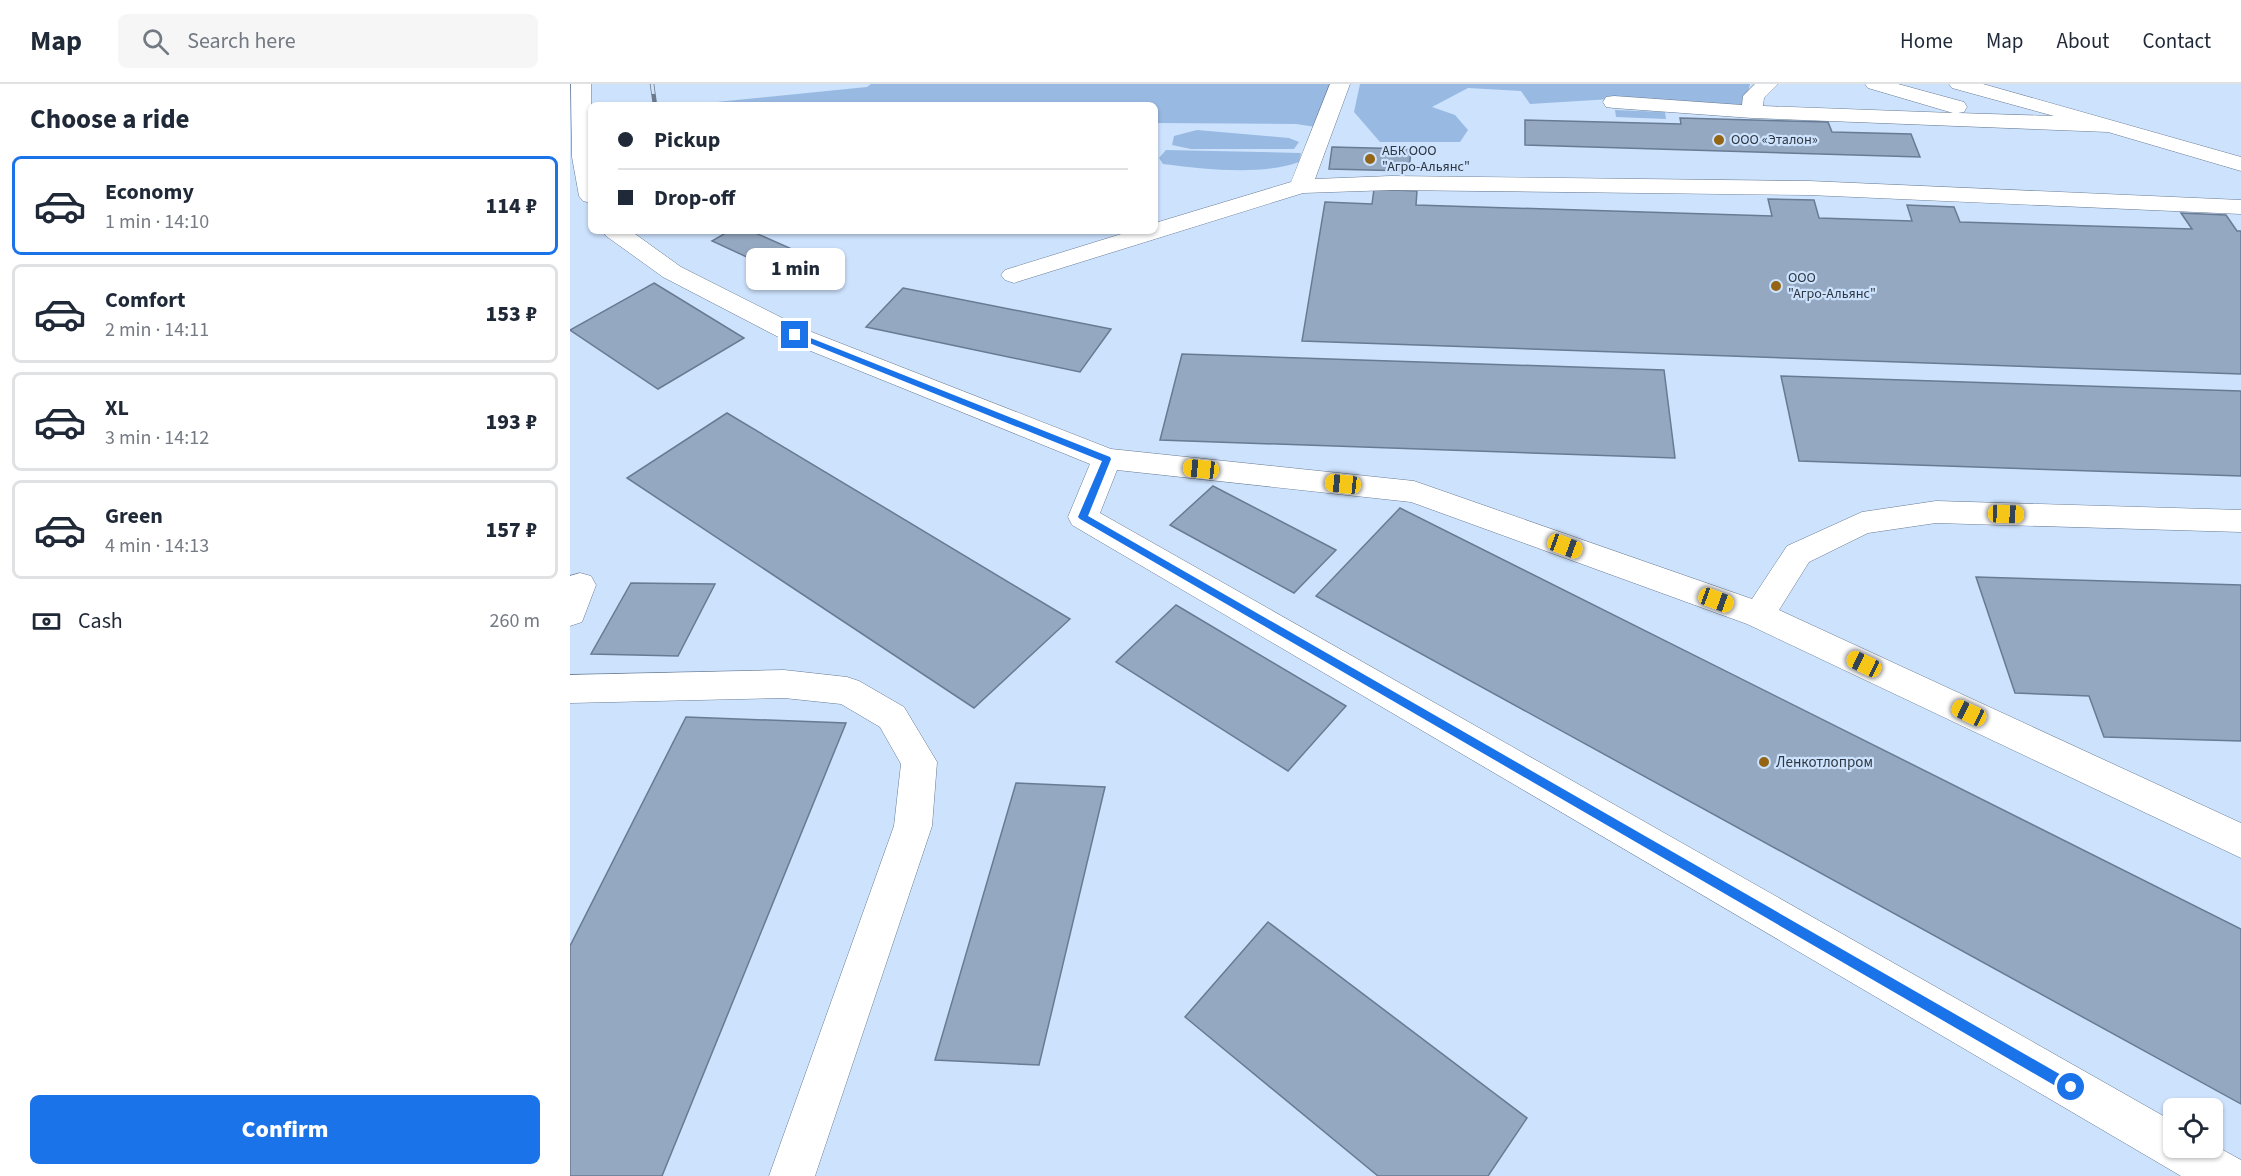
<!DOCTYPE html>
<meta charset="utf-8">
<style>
:root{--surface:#fff;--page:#f6f6f7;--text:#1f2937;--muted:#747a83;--line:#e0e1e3;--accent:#1a73e8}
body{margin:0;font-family:"Source Sans 3",sans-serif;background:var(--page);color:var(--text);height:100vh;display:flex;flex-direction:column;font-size:22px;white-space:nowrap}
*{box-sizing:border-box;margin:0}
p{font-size:20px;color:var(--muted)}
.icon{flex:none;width:33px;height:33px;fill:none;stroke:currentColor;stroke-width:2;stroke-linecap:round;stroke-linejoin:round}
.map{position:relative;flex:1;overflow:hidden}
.side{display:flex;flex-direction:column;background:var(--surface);width:570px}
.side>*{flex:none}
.top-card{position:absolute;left:18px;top:18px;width:570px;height:132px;border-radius:9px;box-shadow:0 2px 4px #0004;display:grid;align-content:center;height:132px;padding:0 30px;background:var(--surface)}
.controls{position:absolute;left:1593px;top:1014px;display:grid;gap:12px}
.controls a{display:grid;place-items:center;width:60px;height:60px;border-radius:9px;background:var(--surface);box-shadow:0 2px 4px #0004;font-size:30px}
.end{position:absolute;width:27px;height:27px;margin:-14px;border:8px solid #1a73e8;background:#fff;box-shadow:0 0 0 3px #fff}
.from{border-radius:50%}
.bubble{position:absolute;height:42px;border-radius:9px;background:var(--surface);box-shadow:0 2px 4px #0004;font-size:20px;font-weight:800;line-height:42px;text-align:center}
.car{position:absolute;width:18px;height:36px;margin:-18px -9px;border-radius:8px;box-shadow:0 0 4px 2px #0007;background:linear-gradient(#f5c518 24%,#345 0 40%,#f5c518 0 76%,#345 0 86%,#f5c518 0)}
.top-card b{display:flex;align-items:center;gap:21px;height:57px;font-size:22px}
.top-card b+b{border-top:2px solid var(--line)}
.top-card i{width:15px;height:15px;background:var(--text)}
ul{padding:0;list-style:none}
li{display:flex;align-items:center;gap:18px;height:99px;margin:0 12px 9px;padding:0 18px;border:3px solid var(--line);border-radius:9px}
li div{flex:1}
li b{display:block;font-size:22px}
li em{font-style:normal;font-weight:800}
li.current{border-color:var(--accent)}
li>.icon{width:54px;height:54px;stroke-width:1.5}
h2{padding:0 30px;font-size:27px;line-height:72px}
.pay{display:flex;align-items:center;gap:15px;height:66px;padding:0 30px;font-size:22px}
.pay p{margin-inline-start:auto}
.primary-button{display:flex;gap:12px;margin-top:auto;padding:12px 30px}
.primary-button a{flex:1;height:69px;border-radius:9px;background:var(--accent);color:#fff;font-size:24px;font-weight:800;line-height:69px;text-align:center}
header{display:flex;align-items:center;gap:36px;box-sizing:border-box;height:84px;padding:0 30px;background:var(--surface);border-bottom:2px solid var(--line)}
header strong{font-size:28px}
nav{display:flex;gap:33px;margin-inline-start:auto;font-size:21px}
.search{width:420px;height:54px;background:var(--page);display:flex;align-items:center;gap:15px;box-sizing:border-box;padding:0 21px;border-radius:9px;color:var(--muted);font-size:22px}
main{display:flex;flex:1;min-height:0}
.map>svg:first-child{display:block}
.green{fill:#98b9e2}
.building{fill:#94a8c1;stroke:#687b93;stroke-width:1.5}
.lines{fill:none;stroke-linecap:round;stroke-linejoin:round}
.minor-casing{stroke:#687b93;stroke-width:1}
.minor{fill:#fff;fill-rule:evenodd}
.rail-casing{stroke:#6c798a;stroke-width:4.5}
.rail{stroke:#cde2fd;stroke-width:3;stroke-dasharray:10;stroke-linecap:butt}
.route{fill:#1a73e8}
.poi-dot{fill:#946514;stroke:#cde2fd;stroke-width:2}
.labels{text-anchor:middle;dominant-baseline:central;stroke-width:4.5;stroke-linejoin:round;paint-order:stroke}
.far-poi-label{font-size:14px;fill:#2f3842;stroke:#cde2fd;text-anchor:start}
.poi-label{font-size:15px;fill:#2f3842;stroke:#cde2fd;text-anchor:start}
</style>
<header>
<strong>Map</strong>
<div class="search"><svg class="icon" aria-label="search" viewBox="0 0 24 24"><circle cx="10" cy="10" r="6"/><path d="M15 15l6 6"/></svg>Search here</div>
<nav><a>Home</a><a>Map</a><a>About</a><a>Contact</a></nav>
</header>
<main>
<section class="side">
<h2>Choose a ride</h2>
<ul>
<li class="current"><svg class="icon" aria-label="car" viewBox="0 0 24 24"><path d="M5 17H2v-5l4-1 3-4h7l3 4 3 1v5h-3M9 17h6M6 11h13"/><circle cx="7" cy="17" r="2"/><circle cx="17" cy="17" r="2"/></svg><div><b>Economy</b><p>1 min · 14:10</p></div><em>114 ₽</em></li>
<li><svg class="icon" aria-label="car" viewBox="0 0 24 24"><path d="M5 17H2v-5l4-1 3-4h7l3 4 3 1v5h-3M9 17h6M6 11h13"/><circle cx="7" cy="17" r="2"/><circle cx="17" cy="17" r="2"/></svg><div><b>Comfort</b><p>2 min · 14:11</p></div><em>153 ₽</em></li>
<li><svg class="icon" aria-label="car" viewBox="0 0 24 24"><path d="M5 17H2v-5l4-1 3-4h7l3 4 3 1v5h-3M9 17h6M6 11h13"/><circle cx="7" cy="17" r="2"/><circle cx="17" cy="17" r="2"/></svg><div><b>XL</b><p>3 min · 14:12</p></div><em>193 ₽</em></li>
<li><svg class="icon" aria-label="car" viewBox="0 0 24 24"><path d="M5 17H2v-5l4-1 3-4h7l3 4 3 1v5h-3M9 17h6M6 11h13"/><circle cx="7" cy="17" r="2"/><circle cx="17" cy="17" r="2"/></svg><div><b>Green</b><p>4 min · 14:13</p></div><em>157 ₽</em></li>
</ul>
<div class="pay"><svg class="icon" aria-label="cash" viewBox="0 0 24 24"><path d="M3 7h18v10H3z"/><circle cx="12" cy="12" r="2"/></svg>Cash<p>260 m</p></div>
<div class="primary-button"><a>Confirm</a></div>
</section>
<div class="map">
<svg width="1671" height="1092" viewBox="0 0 1671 1092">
<rect width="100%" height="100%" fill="#cde2fd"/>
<!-- green -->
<g class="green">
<path d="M301,0H764L746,43L726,40L585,39V21H138L137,19L297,3Z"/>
<path d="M790,0H1180L1174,23L1041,15L960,20L951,7L898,4L862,23L885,31L898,46L890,58H810L784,28Z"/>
<path d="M1045,26L1095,28L1096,35L1046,33Z"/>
<path d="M627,46L719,54L729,58L724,65H621L602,61L604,52Z"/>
<path d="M596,66L731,69L729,78C690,92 634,85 593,80L589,74Z"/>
</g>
<!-- building -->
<g class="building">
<path d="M1110,34L1258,38L1262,48L1341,50L1350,73L955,61V36L1111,40Z"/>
<path d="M762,63L841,65L839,87L759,85Z"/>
<path d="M804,105L847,107L846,121L1202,132L1198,115L1244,116L1249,134L1342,137L1337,121L1384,123L1390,138L1622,145L1611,129L1656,131L1667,147H1671V290L732,257L755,118L802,120Z"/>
<path d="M159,147H181L242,174L216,191L142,157Z"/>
<path d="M84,199L174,254L88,305L0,246Z"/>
<path d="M333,204L541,245L510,288L296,243Z"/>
<path d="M612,270L1094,286L1105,374L590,356Z"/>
<path d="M1211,292L1671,307V392L1229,377Z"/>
<path d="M157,329L500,535L404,624L57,394Z"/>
<path d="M643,402L766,466L724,509L600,441Z"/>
<path d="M830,424L1671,845V1020L746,512Z"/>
<path d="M1406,493L1671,501V657L1534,653L1519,612L1445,609Z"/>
<path d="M61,499L145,500L108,572L21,570Z"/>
<path d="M606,521L776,622L718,687L546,578Z"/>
<path d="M116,633L276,639L92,1092H0V862Z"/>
<path d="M446,699L535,703L469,981L365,976Z"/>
<path d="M698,838L957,1034L918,1092H808L615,933Z"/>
</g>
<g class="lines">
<!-- minor casing -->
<g class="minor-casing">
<g id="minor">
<path d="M1,0H21V119L13,117L9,112L2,73Z"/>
<path d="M760,0H780L745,95L821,92L1239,97L1671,116V130L1239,111L821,106L733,109L453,196L444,199L435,196L431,191L435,186L561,147H585V139L721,98Z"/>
<path d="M1185,0H1208L1194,14L1193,22L1383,29L1298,4L1295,0H1328L1394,18L1397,23L1394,28L1388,29L1484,32L1382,4L1379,0H1413L1671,73V87L1538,48L1182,34L1044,24L1036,23L1033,18L1036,13L1044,12L1172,21L1173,12Z"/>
<path d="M33,147H61L111,183L234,245L541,365L844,397L1182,515L1217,462L1292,428L1366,417L1671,426V448L1366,439L1298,449L1239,478L1209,526L1671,739V774L1177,540L841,418L547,386L530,429L1604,1038V1064H1642V1060L1671,1076V1092H1611L502,441L498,433L520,380L216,257L93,193L36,152Z"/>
<path d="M10,489L21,492L26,501L12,538L0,542V492Z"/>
<path d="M214,586L277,593L289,597L334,623L367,678L362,742L245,1092H199L324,742L331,680L310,643L271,620L214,614L0,619V591Z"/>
</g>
</g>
<!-- minor -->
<use href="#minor" class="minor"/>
<!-- rail casing -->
<g class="rail-casing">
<path id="rail" d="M82,0L85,21"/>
</g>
<!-- rail -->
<use href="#rail" class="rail"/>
</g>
<!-- route -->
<path class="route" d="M222,249H228L540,373L541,375L518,432L1505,999L1507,1003L1505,1008L1501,1010L1496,1008L510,435L508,433L532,377L222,252Z"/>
<!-- markers -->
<g class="poi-dot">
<circle cx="1149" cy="56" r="6"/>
<circle cx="800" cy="75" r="6"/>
<circle cx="1206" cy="202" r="6"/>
<circle cx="1194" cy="678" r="6"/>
</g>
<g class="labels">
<!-- far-poi labels -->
<g class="far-poi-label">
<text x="1161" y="56">ООО «Эталон»</text>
<text x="812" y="67">АБК ООО<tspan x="812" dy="16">"Агро-Альянс"</tspan></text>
<text x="1218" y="194">ООО<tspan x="1218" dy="16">"Агро-Альянс"</tspan></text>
</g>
<!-- poi labels -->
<g class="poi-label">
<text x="1206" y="678">Ленкотлопром</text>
</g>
</g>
</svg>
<div class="controls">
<a><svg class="icon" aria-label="locate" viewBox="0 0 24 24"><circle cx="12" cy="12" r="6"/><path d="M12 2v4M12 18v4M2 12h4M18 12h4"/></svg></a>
</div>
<i class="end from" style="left:1501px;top:1003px"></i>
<i class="end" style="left:225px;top:251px"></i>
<div class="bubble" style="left:176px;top:164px;width:99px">1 min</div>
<i class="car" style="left:631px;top:385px;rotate:276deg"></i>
<i class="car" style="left:773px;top:400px;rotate:276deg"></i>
<i class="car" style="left:1436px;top:430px;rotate:92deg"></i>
<i class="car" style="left:995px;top:462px;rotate:110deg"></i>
<i class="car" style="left:1146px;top:516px;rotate:110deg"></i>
<i class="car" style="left:1294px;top:580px;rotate:295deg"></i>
<i class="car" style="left:1399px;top:629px;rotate:295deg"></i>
<div class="top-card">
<b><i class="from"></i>Pickup</b>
<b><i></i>Drop-off</b>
</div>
</div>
</main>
